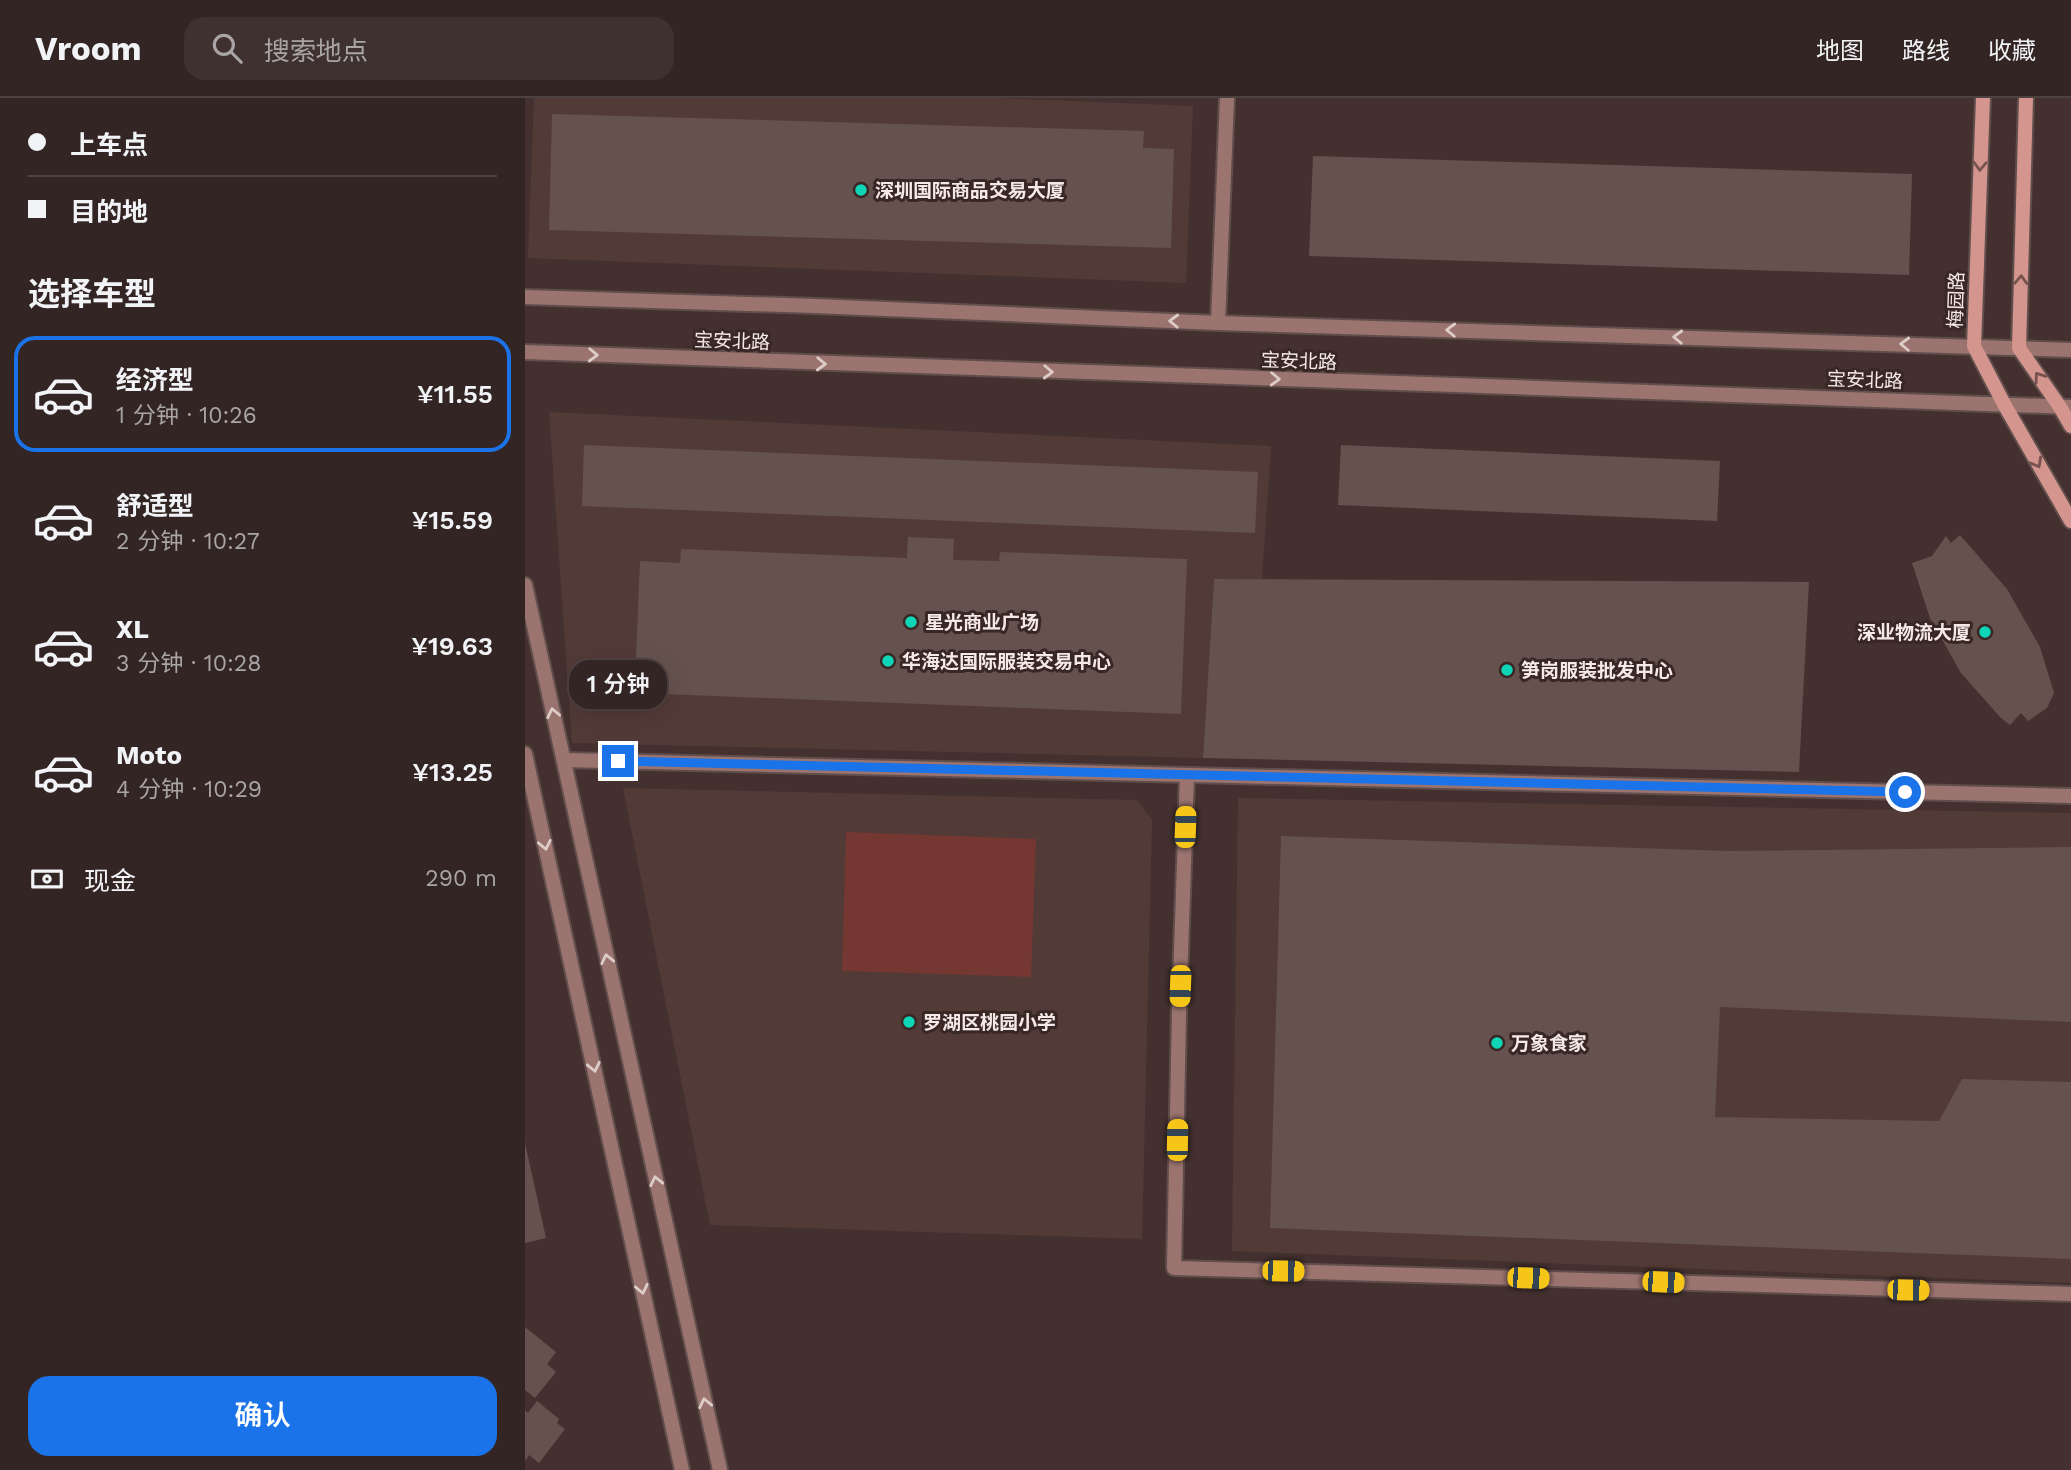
<!DOCTYPE html>
<html lang="zh">
<meta charset="utf-8">
<style>
:root{--surface:#332523;--page:#3e3130;--text:#f1f3f6;--muted:#a9a5a6;--line:#4e4241;--accent:#1a73e8}
body{margin:0;font-family:"Work Sans","Noto Sans SC",sans-serif;background:var(--page);color:var(--text);height:100vh;display:flex;flex-direction:column;font-size:26px;white-space:nowrap}
*{box-sizing:border-box;margin:0}
p{font-size:23px;color:var(--muted)}
.icon{flex:none;width:38px;height:38px;fill:none;stroke:currentColor;stroke-width:2;stroke-linecap:round;stroke-linejoin:round}
.map{position:relative;flex:1;overflow:hidden}
.panel{display:flex;flex-direction:column;background:var(--surface);width:525px}
.panel>*{flex:none}
.top-card{display:grid;align-content:center;height:154px;padding:0 28px;background:var(--surface)}
.end{position:absolute;width:32px;height:32px;margin:-16px;border:9px solid #1a73e8;background:#fff;box-shadow:0 0 0 4px #fff}
.from{border-radius:50%}
.bubble{position:absolute;height:49px;border-radius:21px;background:var(--surface);box-shadow:0 7px 28px #0002,0 0 0 2px var(--line);font-size:23px;font-weight:600;line-height:49px;text-align:center}
.car{position:absolute;width:21px;height:42px;margin:-21px -10px;border-radius:9px;box-shadow:0 0 5px 2px #0007;background:linear-gradient(#f5c518 24%,#345 0 40%,#f5c518 0 76%,#345 0 86%,#f5c518 0)}
.top-card b{display:flex;align-items:center;gap:24px;height:66px;font-size:26px}
.top-card b+b{border-top:2px solid var(--line)}
.top-card i{width:18px;height:18px;background:var(--text)}
ul{padding:0;list-style:none}
li{display:flex;align-items:center;gap:21px;height:116px;margin:0 14px 10px;padding:0 14px;border:4px solid transparent;border-radius:21px}
li div{flex:1}
li b{display:block;font-size:26px}
li em{font-style:normal;font-weight:600}
li.selected{border-color:var(--accent)}
li>.icon{width:63px;height:63px;stroke-width:1.5}
h2{padding:0 28px;font-size:32px;line-height:84px}
.pay{display:flex;align-items:center;gap:18px;height:77px;padding:0 28px;font-size:26px}
.pay p{margin-inline-start:auto}
.action{display:flex;gap:14px;margin-top:auto;padding:14px 28px}
.action a{flex:1;height:80px;border-radius:21px;background:var(--accent);color:#fff;font-size:28px;font-weight:600;line-height:80px;text-align:center}
header{display:flex;align-items:center;gap:42px;box-sizing:border-box;height:98px;padding:0 35px;background:var(--surface);border-bottom:2px solid var(--line)}
header strong{font-size:33px}
nav{display:flex;gap:38px;margin-inline-start:auto;font-size:24px}
.search{width:490px;height:63px;background:var(--page);display:flex;align-items:center;gap:18px;box-sizing:border-box;padding:0 24px;border-radius:21px;color:var(--muted);font-size:26px}
main{display:flex;flex:1;min-height:0}
.map>svg:first-child{display:block}
.built{fill:#523a37}
.green{fill:#743732}
.building{fill:#65524f}
.lines{fill:none;stroke-linecap:round;stroke-linejoin:round}
.minor-casing{stroke:#604e4c;stroke-width:18}
.tertiary-casing{stroke:#604e4c;stroke-width:18}
.secondary-casing{stroke:#604e4c;stroke-width:18}
.minor{stroke:#9b746f;stroke-width:14}
.tertiary{stroke:#9b746f;stroke-width:14}
.secondary{stroke:#d4958e;stroke-width:14}
.oneway{stroke:#77534f}
.oneway2{stroke:#deccc9}
.route{stroke:#1a73e8;stroke-width:9}
.poi-dot{fill:#0dd5b5;stroke:#392725;stroke-width:2.5}
.labels{text-anchor:middle;dominant-baseline:central;stroke-width:6;stroke-linejoin:round;paint-order:stroke}
.poi-label{font-size:19px;font-weight:bold;fill:#f5e9e7;stroke:#392725;text-anchor:start}
.street-label{font-size:19px;fill:#f5e9e7;stroke:#392725}
</style>
<header>
<strong>Vroom</strong>
<div class="search"><svg class="icon" aria-label="search" viewBox="0 0 24 24"><circle cx="10" cy="10" r="6"/><path d="M15 15l6 6"/></svg>搜索地点</div>
<nav><a>地图</a><a>路线</a><a>收藏</a></nav>
</header>
<main>
<section class="panel">
<div class="top-card">
<b><i class="from"></i>上车点</b>
<b><i></i>目的地</b>
</div>
<h2>选择车型</h2>
<ul>
<li class="selected"><svg class="icon" aria-label="car" viewBox="0 0 24 24"><path d="M5 17H2v-5l4-1 3-4h7l3 4 3 1v5h-3M9 17h6M6 11h13"/><circle cx="7" cy="17" r="2"/><circle cx="17" cy="17" r="2"/></svg><div><b>经济型</b><p>1 分钟 · 10:26</p></div><em>¥11.55</em></li>
<li><svg class="icon" aria-label="car" viewBox="0 0 24 24"><path d="M5 17H2v-5l4-1 3-4h7l3 4 3 1v5h-3M9 17h6M6 11h13"/><circle cx="7" cy="17" r="2"/><circle cx="17" cy="17" r="2"/></svg><div><b>舒适型</b><p>2 分钟 · 10:27</p></div><em>¥15.59</em></li>
<li><svg class="icon" aria-label="car" viewBox="0 0 24 24"><path d="M5 17H2v-5l4-1 3-4h7l3 4 3 1v5h-3M9 17h6M6 11h13"/><circle cx="7" cy="17" r="2"/><circle cx="17" cy="17" r="2"/></svg><div><b>XL</b><p>3 分钟 · 10:28</p></div><em>¥19.63</em></li>
<li><svg class="icon" aria-label="car" viewBox="0 0 24 24"><path d="M5 17H2v-5l4-1 3-4h7l3 4 3 1v5h-3M9 17h6M6 11h13"/><circle cx="7" cy="17" r="2"/><circle cx="17" cy="17" r="2"/></svg><div><b>Moto</b><p>4 分钟 · 10:29</p></div><em>¥13.25</em></li>
</ul>
<div class="pay"><svg class="icon" aria-label="cash" viewBox="0 0 24 24"><path d="M3 7h18v10H3z"/><circle cx="12" cy="12" r="2"/></svg>现金<p>290 m</p></div>
<div class="action"><a>确认</a></div>
</section>
<div class="map">
<svg width="1546" height="1372" viewBox="0 0 1546 1372">
<rect width="100%" height="100%" fill="#44312f"/>
<!-- built -->
<g class="built">
<path d="M9,0H470L668,8L661,185L3,160Z"/>
<path d="M24,314L746,348L737,481H689L678,660L47,645Z"/>
<path d="M98,690L612,702L627,722L617,1141L185,1127Z"/>
<path d="M713,700L1546,715V1185L707,1153Z"/>
</g>
<!-- green -->
<path class="green" d="M321,734L511,741L506,879L317,873Z"/>
<!-- building -->
<g class="building">
<path d="M27,16L619,33L618,50L649,51L646,150L24,132Z"/>
<path d="M788,58L1387,76L1384,177L784,158Z"/>
<path d="M59,347L733,374L730,435L57,408Z"/>
<path d="M816,347L1195,363L1192,423L813,407Z"/>
<path d="M1435,437L1482,491L1515,549L1529,595L1522,610L1503,623L1496,615L1485,627L1475,619L1436,575L1405,520L1387,465L1407,458L1421,438L1426,445Z"/>
<path d="M383,439L429,441L428,462L474,463L475,454L662,461L656,616L138,596V586L110,584L115,463L155,465L156,451L382,460Z"/>
<path d="M689,481L1284,484L1274,674L678,660Z"/>
<path d="M756,738L1203,753L1546,749V924L1195,909L1190,1019L1414,1023L1437,981L1546,984V1161L745,1130Z"/>
<path d="M0,1045L21,1140L0,1145Z"/>
<path d="M0,1229L31,1254L22,1266L31,1274L10,1300L0,1292Z"/>
<path d="M12,1303L34,1321L32,1325L40,1331L14,1365L4,1357L0,1363V1312L3,1315Z"/>
</g>
<g class="lines">
<!-- minor casing -->
<g class="minor-casing">
<g id="minor">
<path d="M39,662L1546,698"/>
<path d="M662,677L654,914L649,1170L1546,1196"/>
</g>
</g>
<!-- tertiary casing -->
<g class="tertiary-casing">
<g id="tertiary">
<path d="M0,199L290,208L693,225L1546,252"/>
<path d="M693,225L702,0"/>
<path d="M0,254L1546,309"/>
<path d="M0,487L195,1372"/>
<path d="M0,656L157,1372"/>
</g>
</g>
<!-- secondary casing -->
<g class="secondary-casing">
<g id="secondary">
<path d="M1458,0L1449,248L1479,306L1546,423"/>
<path d="M1501,0L1494,250L1535,309L1546,328"/>
</g>
</g>
<!-- minor -->
<use href="#minor" class="minor"/>
<!-- tertiary -->
<use href="#tertiary" class="tertiary"/>
<!-- secondary -->
<use href="#secondary" class="secondary"/>
</g>
<!-- one-way arrows -->
<defs><path id="oneway-chevron" d="M-2-3.5L2.5 0L-2 3.5" fill="none" stroke-width="1.6" stroke-linecap="round" stroke-linejoin="round" transform="scale(1.75)"/></defs>
<g class="oneway">
<use href="#oneway-chevron" transform="translate(1455 68) rotate(92)"/>
<use href="#oneway-chevron" transform="translate(1496 182) rotate(-88)"/>
<use href="#oneway-chevron" transform="translate(1514 279) rotate(-125)"/>
<use href="#oneway-chevron" transform="translate(1512 365) rotate(61)"/>
</g>
<g class="oneway2">
<use href="#oneway-chevron" transform="translate(649 223) rotate(-178)"/>
<use href="#oneway-chevron" transform="translate(926 232) rotate(-178)"/>
<use href="#oneway-chevron" transform="translate(1153 239) rotate(-178)"/>
<use href="#oneway-chevron" transform="translate(1380 246) rotate(-178)"/>
<use href="#oneway-chevron" transform="translate(68 257) rotate(2)"/>
<use href="#oneway-chevron" transform="translate(296 266) rotate(2)"/>
<use href="#oneway-chevron" transform="translate(523 274) rotate(2)"/>
<use href="#oneway-chevron" transform="translate(750 281) rotate(2)"/>
<use href="#oneway-chevron" transform="translate(28 615) rotate(-102)"/>
<use href="#oneway-chevron" transform="translate(20 747) rotate(78)"/>
<use href="#oneway-chevron" transform="translate(82 861) rotate(-102)"/>
<use href="#oneway-chevron" transform="translate(69 969) rotate(78)"/>
<use href="#oneway-chevron" transform="translate(131 1083) rotate(-102)"/>
<use href="#oneway-chevron" transform="translate(117 1191) rotate(78)"/>
<use href="#oneway-chevron" transform="translate(180 1305) rotate(-102)"/>
</g>
<g class="lines">
<!-- route -->
<path class="route" d="M93,663L1380,694"/>
</g>
<!-- markers -->
<g class="poi-dot">
<circle cx="336" cy="92" r="7"/>
<circle cx="386" cy="524" r="7"/>
<circle cx="1460" cy="534" r="7"/>
<circle cx="363" cy="563" r="7"/>
<circle cx="982" cy="572" r="7"/>
<circle cx="384" cy="924" r="7"/>
<circle cx="972" cy="945" r="7"/>
</g>
<g class="labels">
<!-- poi labels -->
<g class="poi-label">
<text x="350" y="92">深圳国际商品交易大厦</text>
<text x="400" y="524">星光商业广场</text>
<text x="1446" y="534" text-anchor="end">深业物流大厦</text>
<text x="377" y="563">华海达国际服装交易中心</text>
<text x="996" y="572">笋岗服装批发中心</text>
<text x="398" y="924">罗湖区桃园小学</text>
<text x="986" y="945">万象食家</text>
</g>
<!-- street labels -->
<g class="street-label">
<text transform="translate(1431 202) rotate(-88)">梅园路</text>
<text transform="translate(207 243) rotate(2)">宝安北路</text>
<text transform="translate(774 263) rotate(2)">宝安北路</text>
<text transform="translate(1340 282) rotate(2)">宝安北路</text>
</g>
</g>
</svg>
<i class="end from" style="left:1380px;top:694px"></i>
<i class="end" style="left:93px;top:663px"></i>
<div class="bubble" style="left:44px;top:562px;width:98px">1 分钟</div>
<i class="car" style="left:660px;top:729px;rotate:2deg"></i>
<i class="car" style="left:655px;top:888px;rotate:182deg"></i>
<i class="car" style="left:652px;top:1042px;rotate:1deg"></i>
<i class="car" style="left:758px;top:1173px;rotate:91deg"></i>
<i class="car" style="left:1003px;top:1180px;rotate:92deg"></i>
<i class="car" style="left:1138px;top:1184px;rotate:92deg"></i>
<i class="car" style="left:1383px;top:1192px;rotate:91deg"></i>
</div>
</main>
